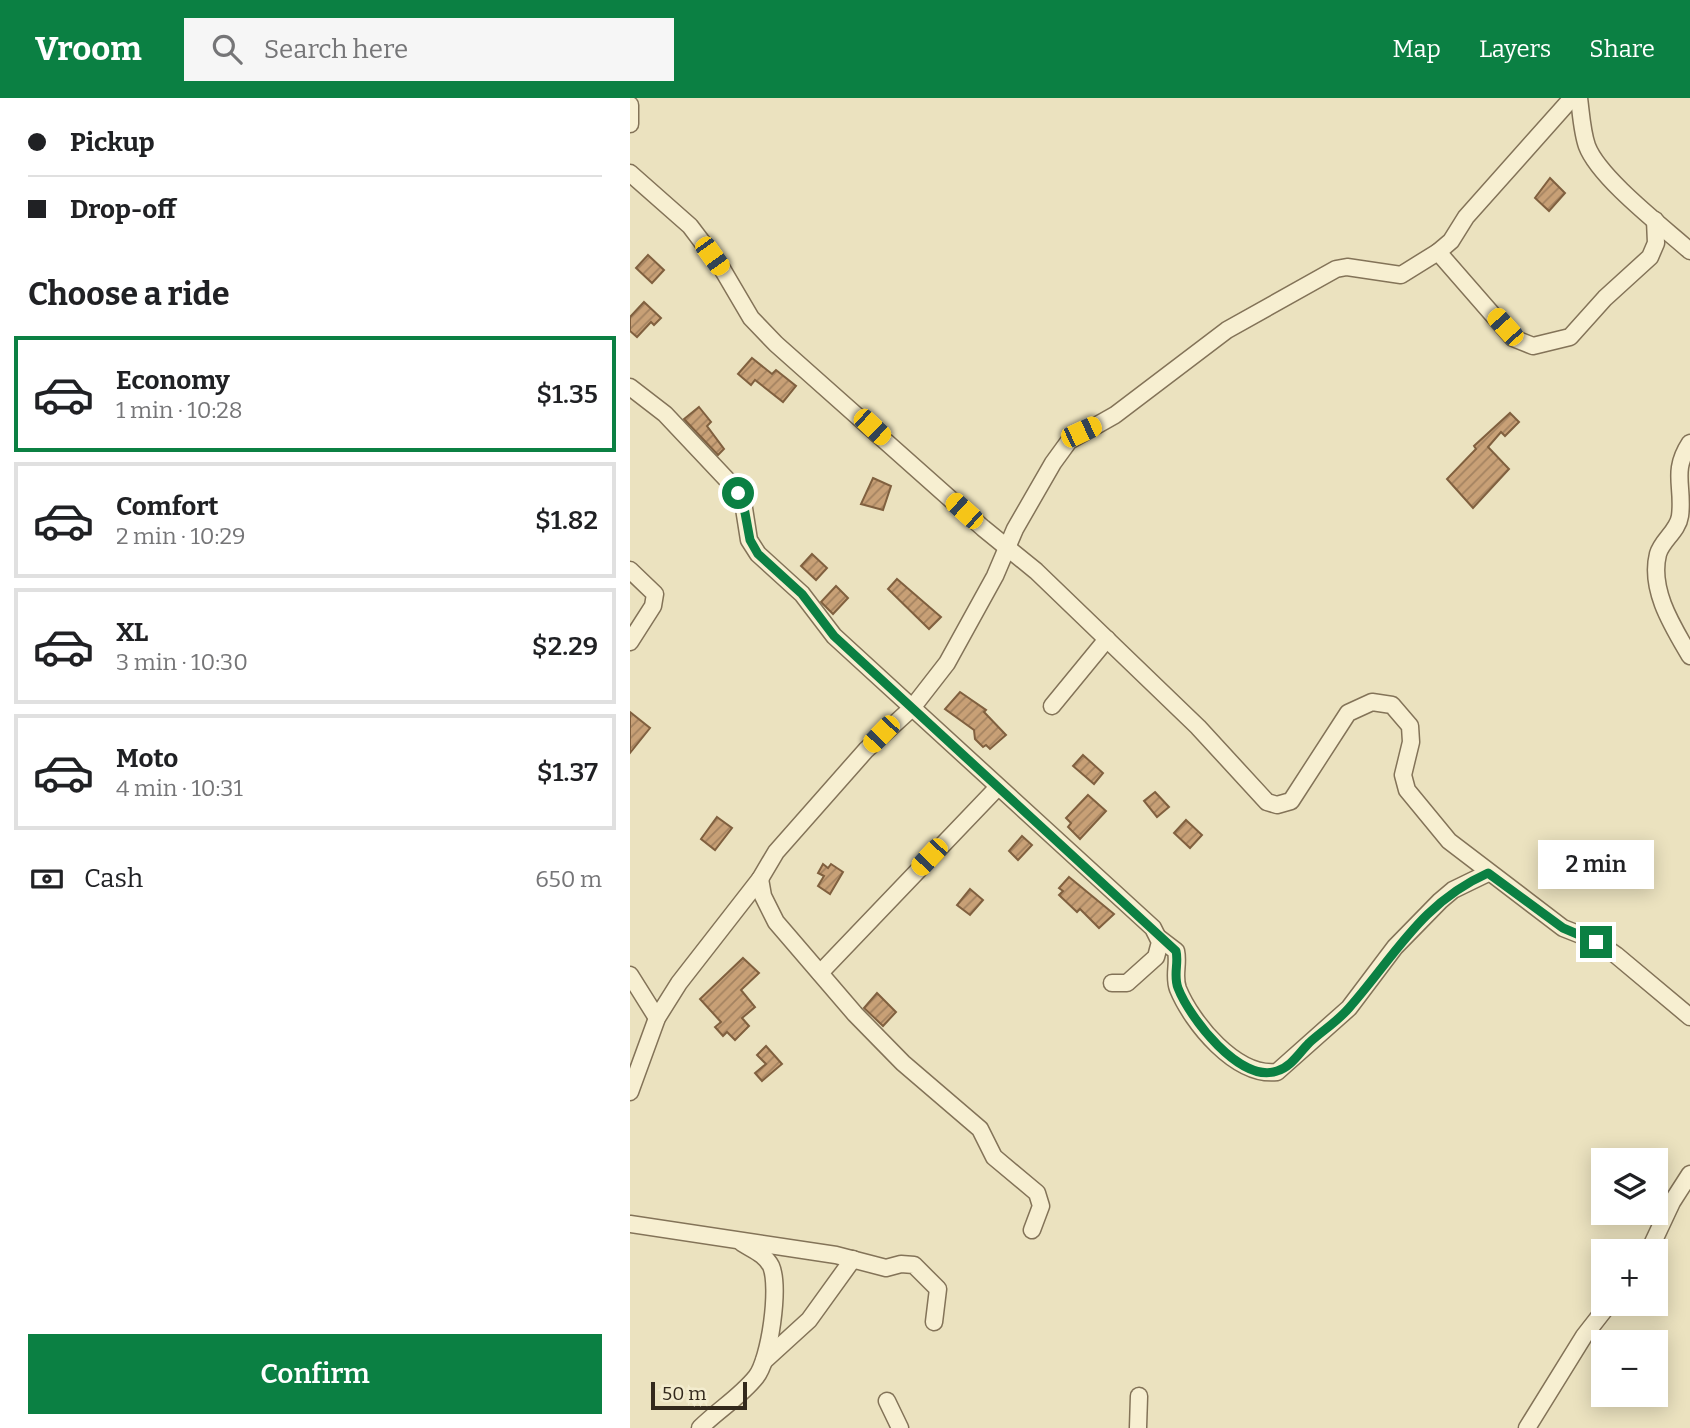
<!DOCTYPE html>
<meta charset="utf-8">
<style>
:root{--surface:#fff;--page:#f6f6f6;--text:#202124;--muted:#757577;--line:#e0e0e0;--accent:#0b8043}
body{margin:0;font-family:Bitter,serif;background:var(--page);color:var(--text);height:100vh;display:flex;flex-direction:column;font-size:26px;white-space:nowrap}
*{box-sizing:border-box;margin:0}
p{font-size:23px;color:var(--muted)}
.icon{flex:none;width:38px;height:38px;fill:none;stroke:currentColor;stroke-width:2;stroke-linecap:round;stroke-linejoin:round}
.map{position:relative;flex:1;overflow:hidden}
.panel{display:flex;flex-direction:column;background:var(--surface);width:630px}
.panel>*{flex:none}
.banner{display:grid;align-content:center;height:154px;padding:0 28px;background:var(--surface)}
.fabs{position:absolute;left:961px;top:1050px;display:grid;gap:14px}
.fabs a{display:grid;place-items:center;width:77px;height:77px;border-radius:0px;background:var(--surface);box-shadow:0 4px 18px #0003;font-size:35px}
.scale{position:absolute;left:21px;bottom:18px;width:96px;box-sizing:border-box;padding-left:7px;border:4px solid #33291c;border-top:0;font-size:19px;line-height:24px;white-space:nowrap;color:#33291c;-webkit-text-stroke:5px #f3ecce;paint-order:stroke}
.end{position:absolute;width:32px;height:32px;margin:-16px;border:9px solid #0b8043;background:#fff;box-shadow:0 0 0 4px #fff}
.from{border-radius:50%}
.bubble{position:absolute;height:49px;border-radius:0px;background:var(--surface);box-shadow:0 4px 18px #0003;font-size:23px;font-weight:600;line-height:49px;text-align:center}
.car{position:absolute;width:21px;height:42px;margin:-21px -10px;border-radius:9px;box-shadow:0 0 5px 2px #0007;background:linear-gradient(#f5c518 24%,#345 0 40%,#f5c518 0 76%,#345 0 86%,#f5c518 0)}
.banner b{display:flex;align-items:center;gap:24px;height:66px;font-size:26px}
.banner b+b{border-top:2px solid var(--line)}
.banner i{width:18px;height:18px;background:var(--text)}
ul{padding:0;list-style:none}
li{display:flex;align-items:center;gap:21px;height:116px;margin:0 14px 10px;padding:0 14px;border:4px solid var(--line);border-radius:0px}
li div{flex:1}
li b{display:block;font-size:26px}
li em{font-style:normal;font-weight:600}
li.on{border-color:var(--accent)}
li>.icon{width:63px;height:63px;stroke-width:1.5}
h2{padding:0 28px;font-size:32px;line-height:84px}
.pay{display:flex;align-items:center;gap:18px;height:77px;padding:0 28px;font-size:26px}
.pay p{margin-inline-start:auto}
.button{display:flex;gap:14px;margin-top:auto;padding:14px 28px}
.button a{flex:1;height:80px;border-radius:0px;background:var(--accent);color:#fff;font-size:28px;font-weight:600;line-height:80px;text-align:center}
header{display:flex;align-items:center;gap:42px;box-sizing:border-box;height:98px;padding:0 35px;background:var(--accent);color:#fff}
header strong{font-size:33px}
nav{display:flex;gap:38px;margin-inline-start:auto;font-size:24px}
.search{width:490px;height:63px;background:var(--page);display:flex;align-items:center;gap:18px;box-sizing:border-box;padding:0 24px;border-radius:0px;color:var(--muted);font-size:26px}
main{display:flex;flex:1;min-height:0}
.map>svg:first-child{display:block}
.building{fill:url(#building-hatch);stroke:#80603f;stroke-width:2}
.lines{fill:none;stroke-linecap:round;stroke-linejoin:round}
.street-casing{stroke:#837358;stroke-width:19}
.street{stroke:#f7efd1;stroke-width:16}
.route{stroke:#0b8043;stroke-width:9}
</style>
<header>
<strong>Vroom</strong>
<div class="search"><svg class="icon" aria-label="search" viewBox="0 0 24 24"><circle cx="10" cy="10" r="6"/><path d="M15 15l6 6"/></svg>Search here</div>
<nav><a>Map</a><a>Layers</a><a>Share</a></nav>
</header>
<main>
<section class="panel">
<div class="banner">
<b><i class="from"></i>Pickup</b>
<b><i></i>Drop-off</b>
</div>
<h2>Choose a ride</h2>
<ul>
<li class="on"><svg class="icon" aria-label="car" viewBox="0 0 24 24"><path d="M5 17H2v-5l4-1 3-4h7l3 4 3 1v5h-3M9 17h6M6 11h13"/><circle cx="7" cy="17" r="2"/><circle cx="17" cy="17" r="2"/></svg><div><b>Economy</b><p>1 min · 10:28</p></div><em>$1.35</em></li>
<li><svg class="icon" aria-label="car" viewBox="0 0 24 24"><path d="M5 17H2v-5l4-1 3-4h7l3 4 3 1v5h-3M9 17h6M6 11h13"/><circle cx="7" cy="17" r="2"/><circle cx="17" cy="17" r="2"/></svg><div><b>Comfort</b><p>2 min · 10:29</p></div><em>$1.82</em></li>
<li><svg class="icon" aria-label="car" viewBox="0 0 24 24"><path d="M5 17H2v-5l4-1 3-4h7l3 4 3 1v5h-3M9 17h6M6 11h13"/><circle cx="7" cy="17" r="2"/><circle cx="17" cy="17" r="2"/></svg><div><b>XL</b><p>3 min · 10:30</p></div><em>$2.29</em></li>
<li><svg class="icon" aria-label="car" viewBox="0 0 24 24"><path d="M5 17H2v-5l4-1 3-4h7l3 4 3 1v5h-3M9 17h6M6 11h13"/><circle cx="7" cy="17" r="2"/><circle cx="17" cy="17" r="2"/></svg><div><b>Moto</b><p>4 min · 10:31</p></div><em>$1.37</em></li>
</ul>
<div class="pay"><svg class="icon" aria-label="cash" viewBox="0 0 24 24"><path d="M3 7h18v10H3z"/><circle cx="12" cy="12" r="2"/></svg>Cash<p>650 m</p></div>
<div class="button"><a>Confirm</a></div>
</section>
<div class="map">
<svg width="1060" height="1330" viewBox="0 0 1060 1330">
<defs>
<pattern id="building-hatch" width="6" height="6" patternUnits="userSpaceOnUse" patternTransform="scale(1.75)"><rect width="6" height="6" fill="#c8a076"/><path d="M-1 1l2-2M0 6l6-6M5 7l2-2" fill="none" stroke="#a38260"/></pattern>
</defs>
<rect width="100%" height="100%" fill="#ebe2bf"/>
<!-- building -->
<g class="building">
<path d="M920,80L935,95L919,113L905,100Z"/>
<path d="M18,157L34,172L22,185L6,170Z"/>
<path d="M14,204L31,220L24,227L21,224L7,239L0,233V219Z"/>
<path d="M122,260L142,276L146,272L166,288L153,304L125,282L121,287L108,276Z"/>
<path d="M69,309L81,324L77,328L94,351L88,357L54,321Z"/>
<path d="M880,315L889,324L875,338L871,334L858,349L879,371L843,410L817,381L846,351L844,348Z"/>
<path d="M243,380L261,388L253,412L231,406Z"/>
<path d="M182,456L197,470L186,482L171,468Z"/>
<path d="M267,481L311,519L299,531L258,491Z"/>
<path d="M206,488L218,500L203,516L191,504Z"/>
<path d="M330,594L356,612L354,614L376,637L360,651L356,647L353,649L345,641L344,632L315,611Z"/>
<path d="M0,614L20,630L0,655Z"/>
<path d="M453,657L473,675L464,686L443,668Z"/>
<path d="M525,694L539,709L527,719L514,703Z"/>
<path d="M458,697L476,713L450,741L438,729L441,725L436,720Z"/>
<path d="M87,719L102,730L85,752L71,741Z"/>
<path d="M556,722L572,737L560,750L544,735Z"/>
<path d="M392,738L402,747L388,762L379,753Z"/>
<path d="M193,766L198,770L201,766L213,774L200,796L188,788L194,778L188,775Z"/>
<path d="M439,779L484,816L469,830L450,811L447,814L429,797L433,793L429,790Z"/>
<path d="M340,791L353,802L340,817L327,807Z"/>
<path d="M113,860L129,875L111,892L125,909L112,920L119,928L105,942L97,934L93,938L85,929L91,924L70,901Z"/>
<path d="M247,895L266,914L253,928L234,910Z"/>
<path d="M136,948L152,966L132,983L125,975L136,966L127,957Z"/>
</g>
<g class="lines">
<!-- street casing -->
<g class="street-casing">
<g id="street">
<path d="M949,0C951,15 952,34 957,48C969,80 1033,129 1060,153"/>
<path d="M0,7V26"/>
<path d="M0,75L60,128L91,169L121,220L146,246L353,430L406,473L568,629L637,704L647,707L661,703L718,615L742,604L762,607L780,628L781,644L773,677L777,692L819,743L933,830L966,843L986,857L1060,919"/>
<path d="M808,154L883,240L903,248L940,239L975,200L1020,159L1026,145L1025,122"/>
<path d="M0,289L35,316L101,386L113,404L119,442L128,456L172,496L204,538L523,830L530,844L526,859L497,885H482"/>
<path d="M1060,345C1041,374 1054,388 1050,418C1048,433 1032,442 1028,456C1019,492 1043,529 1060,558"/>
<path d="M0,472L25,496L23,508L0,544"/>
<path d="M422,608L477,541"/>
<path d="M130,781L133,798L146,824L225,916L273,965L350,1031L364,1059L407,1095L411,1108L402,1132"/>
<path d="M529,840L546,853C549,866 543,878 548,891C562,925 606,979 647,974L719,910L765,849L810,803L823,792L858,775"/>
<path d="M190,875L368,689"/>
<path d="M0,877L27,920"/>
<path d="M0,994L27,920L49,885L130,781L146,754L236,652L282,610L317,565L365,478L385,431L423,365L439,343L485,317L597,232L706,171L717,169L771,177L808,154L821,143L836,119L942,0"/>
<path d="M0,1126L206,1157L256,1170L271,1166L284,1167L308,1191L304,1224"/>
<path d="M1019,1153L1042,1104L1060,1076"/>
<path d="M134,1263L179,1222L223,1161"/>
<path d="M257,1303L270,1330"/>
<path d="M70,1330C88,1312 110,1299 126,1279C140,1261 150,1189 141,1168C135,1156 123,1152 112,1145"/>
<path d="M508,1330L509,1298"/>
<path d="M897,1330L954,1238L979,1206"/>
</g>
</g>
<!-- street -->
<use href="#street" class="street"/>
</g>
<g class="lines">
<!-- route -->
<path class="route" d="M108,395L113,404L120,442L128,456L172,496L204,538L546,853C549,865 543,877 548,890C559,919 610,986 647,973C661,969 669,955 679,945C692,933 707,924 719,910C765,858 791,805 858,775L933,830L966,844"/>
</g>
</svg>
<div class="fabs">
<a><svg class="icon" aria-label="layers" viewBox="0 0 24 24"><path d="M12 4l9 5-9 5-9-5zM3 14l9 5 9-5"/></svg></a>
<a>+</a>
<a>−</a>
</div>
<div class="scale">50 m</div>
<i class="end from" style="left:108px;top:395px"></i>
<i class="end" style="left:966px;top:844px"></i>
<div class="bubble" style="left:908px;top:742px;width:116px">2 min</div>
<i class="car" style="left:82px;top:158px;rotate:144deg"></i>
<i class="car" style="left:875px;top:229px;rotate:318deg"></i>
<i class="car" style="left:242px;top:329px;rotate:133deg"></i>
<i class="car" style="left:451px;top:334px;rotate:65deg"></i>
<i class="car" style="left:334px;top:413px;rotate:312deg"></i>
<i class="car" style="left:251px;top:636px;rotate:224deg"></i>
<i class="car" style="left:299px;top:759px;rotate:223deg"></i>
</div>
</main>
